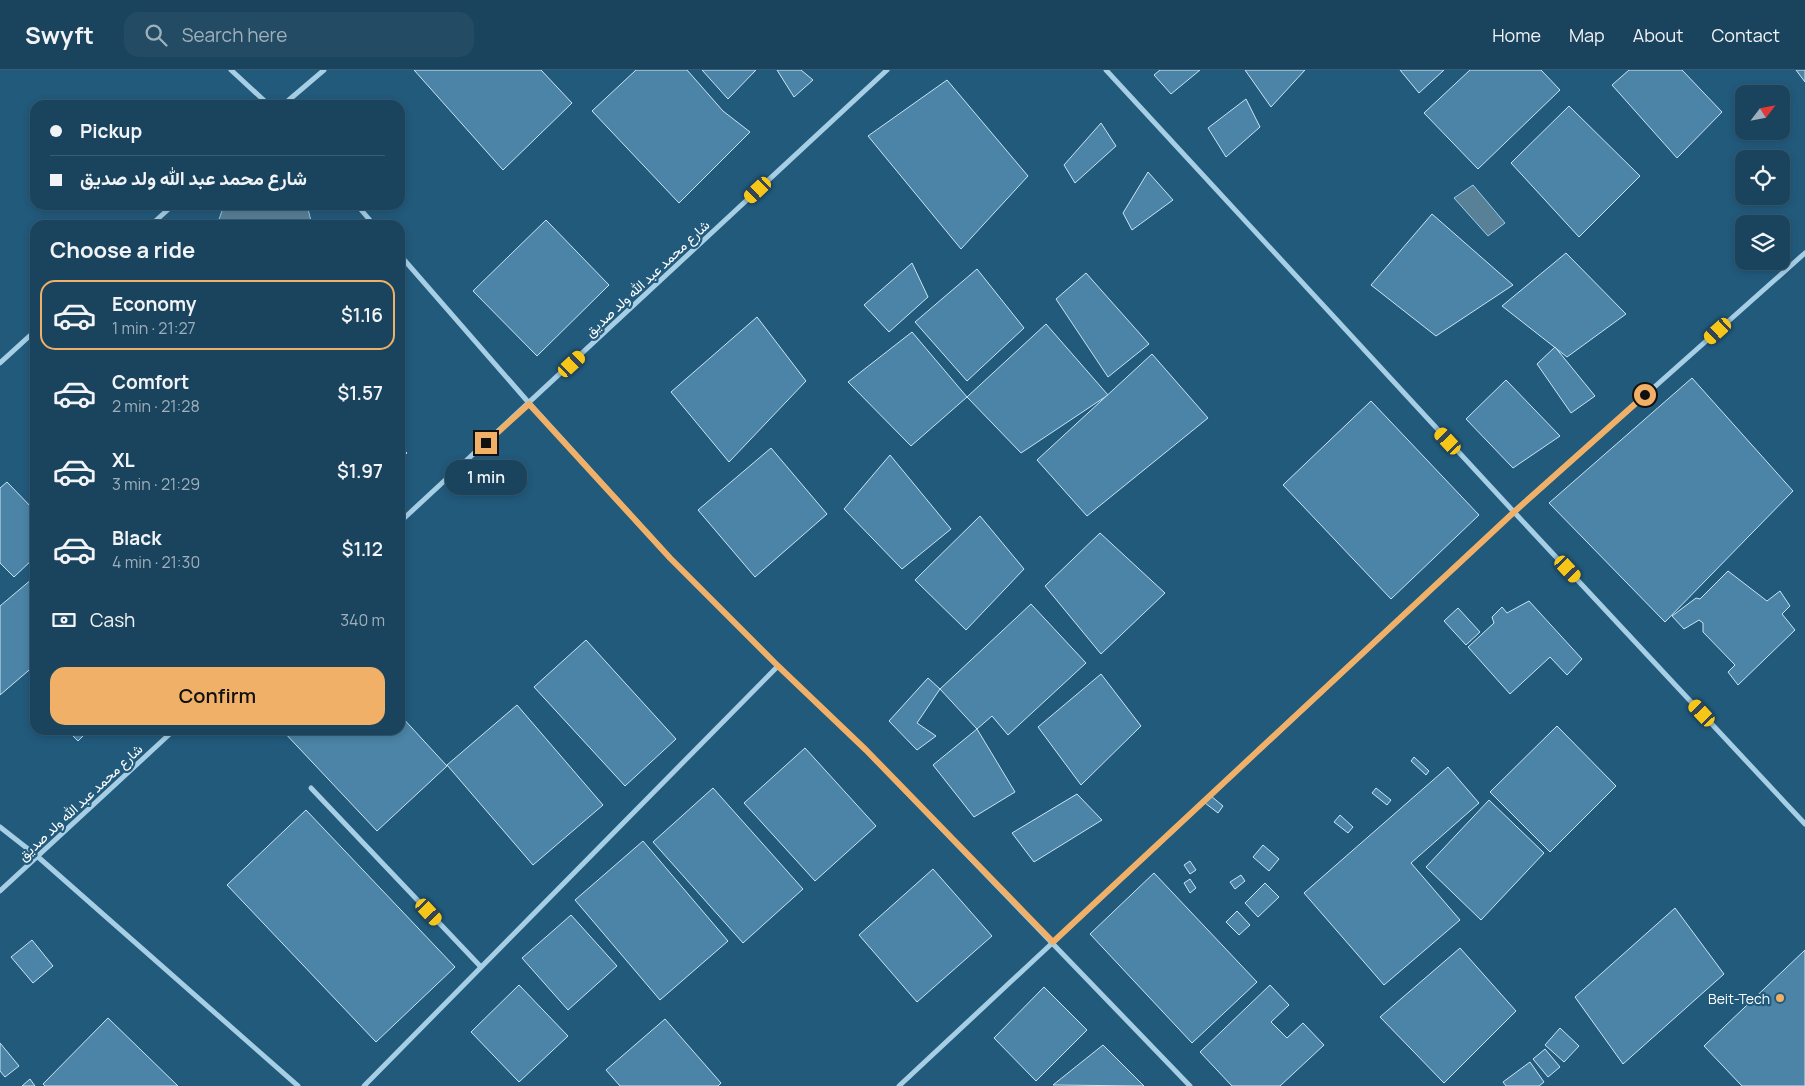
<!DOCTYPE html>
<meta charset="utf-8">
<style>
:root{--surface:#1a445d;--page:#234b63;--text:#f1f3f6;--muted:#9fb0bc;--line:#385c72;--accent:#f1b068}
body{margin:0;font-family:Manrope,Vazirmatn,sans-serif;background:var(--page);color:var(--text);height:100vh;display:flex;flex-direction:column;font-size:19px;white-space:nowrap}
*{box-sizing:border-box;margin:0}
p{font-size:16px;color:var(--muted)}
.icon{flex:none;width:28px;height:28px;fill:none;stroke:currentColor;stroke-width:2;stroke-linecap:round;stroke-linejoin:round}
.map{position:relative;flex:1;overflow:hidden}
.drawer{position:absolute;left:30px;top:150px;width:375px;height:515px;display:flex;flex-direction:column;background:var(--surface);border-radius:15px;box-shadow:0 2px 8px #0003,0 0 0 1px var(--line)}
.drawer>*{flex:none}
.banner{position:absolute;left:30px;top:30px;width:375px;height:110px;border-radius:15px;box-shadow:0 2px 8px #0003,0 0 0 1px var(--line);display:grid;align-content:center;height:110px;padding:0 20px;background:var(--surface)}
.needle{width:32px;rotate:58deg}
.tools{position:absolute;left:1735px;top:15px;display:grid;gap:10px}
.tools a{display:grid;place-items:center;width:55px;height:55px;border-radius:10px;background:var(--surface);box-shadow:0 2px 8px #0003,0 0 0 1px var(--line);font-size:25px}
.end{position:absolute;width:22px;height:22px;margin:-11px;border:6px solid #f1b068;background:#111;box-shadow:0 0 0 2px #111}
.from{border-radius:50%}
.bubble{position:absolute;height:35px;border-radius:15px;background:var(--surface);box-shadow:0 2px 8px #0003,0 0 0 1px var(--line);font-size:16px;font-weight:600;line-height:35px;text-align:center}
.car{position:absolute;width:15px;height:30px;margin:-15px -8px;border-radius:6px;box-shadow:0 0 4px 1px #0007;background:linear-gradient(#f5c518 24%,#345 0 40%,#f5c518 0 76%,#345 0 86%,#f5c518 0)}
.banner b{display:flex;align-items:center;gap:18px;height:48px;font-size:19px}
.banner b+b{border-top:1px solid var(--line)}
.banner i{width:12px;height:12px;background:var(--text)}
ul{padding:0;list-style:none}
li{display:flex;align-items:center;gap:15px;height:70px;margin:0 10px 8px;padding:0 10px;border:2px solid transparent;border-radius:15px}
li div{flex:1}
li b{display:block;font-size:19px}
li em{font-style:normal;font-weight:600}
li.current{border-color:var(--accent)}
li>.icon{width:45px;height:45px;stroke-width:1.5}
h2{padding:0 20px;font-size:22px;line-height:60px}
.pay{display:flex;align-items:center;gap:12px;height:55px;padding:0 20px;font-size:19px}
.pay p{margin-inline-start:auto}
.button{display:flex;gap:10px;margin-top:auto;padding:10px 20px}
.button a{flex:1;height:58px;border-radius:15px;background:var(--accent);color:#111;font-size:20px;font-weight:600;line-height:58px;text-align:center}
header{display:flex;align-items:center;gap:30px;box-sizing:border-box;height:70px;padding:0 25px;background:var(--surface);border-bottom:1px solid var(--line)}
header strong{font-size:24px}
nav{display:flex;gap:28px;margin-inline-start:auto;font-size:18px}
.search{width:350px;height:45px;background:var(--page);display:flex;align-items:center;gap:12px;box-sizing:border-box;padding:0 18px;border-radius:15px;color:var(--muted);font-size:19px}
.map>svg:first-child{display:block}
.water{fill:#588198;stroke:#9acce7}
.building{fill:#4b84a6;stroke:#c9e5f5}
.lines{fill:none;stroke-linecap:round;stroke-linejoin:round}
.street{stroke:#a6cfe6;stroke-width:5}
.route{stroke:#f1b068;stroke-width:6}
.poi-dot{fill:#f1b068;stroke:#225a7c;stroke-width:2}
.labels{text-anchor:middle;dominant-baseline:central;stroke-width:4.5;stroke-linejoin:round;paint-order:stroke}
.street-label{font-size:14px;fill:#fff;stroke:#225a7c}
.poi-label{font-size:14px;fill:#fff;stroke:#225a7c;text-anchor:end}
</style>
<header>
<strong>Swyft</strong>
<div class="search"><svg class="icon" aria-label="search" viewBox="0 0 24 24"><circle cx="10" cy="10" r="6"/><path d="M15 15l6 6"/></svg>Search here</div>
<nav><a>Home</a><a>Map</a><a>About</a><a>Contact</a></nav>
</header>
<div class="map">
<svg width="1805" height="1016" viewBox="0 0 1805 1016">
<rect width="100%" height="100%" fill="#225a7c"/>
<!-- water -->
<g class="water">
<path d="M1473,115L1505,153L1488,166L1454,128Z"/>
<path d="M224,135H307L312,155H217Z"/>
</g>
<!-- building -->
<g class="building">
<path d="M414,0H541L572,33L503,100Z"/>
<path d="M636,0H687L723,41L750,62L679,133L592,41Z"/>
<path d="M702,0H756L728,29Z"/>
<path d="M777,0H801L813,10L794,27Z"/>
<path d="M1160,0H1200L1171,24L1154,5Z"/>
<path d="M1245,0H1305L1271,37Z"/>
<path d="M1400,0H1444L1419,23Z"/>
<path d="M1470,0H1541L1560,20L1478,99L1424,43Z"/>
<path d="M1629,0H1682L1722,42L1677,88L1612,15Z"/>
<path d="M1796,0H1805V12Z"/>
<path d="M947,10L1028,106L961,179L868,66Z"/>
<path d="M1246,29L1260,57L1226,87L1208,58Z"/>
<path d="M1569,36L1640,106L1579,167L1511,93Z"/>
<path d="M1101,53L1116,76L1075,113L1064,95Z"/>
<path d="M1148,102L1173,130L1132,160L1123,143Z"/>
<path d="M1432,144L1513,215L1436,266L1371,215Z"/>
<path d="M546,150L609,215L537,286L473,221Z"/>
<path d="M1566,183L1626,244L1567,287L1502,236Z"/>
<path d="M912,193L928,227L889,262L864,235Z"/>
<path d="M977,199L1024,258L967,311L915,252Z"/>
<path d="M1086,203L1149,274L1108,307L1056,229Z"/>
<path d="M757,247L806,311L729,392L671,322Z"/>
<path d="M1046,254L1108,325L1021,383L967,327Z"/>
<path d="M912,262L967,327L911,376L848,312Z"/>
<path d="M1555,277L1595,326L1571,343L1537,294Z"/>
<path d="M1152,284L1208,348L1087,446L1037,390Z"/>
<path d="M1692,308L1793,421L1665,552L1549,433Z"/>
<path d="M1506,310L1560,366L1513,398L1466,349Z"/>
<path d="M1371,331L1479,445L1391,529L1283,415Z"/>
<path d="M400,376L407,383L400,390Z"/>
<path d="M771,378L827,444L755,507L698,440Z"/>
<path d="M890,385L951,459L902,499L844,439Z"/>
<path d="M7,412L35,441V487L14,507L0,493V418Z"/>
<path d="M980,446L1024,499L966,560L915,510Z"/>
<path d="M1100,463L1165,523L1101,584L1045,516Z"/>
<path d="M1728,501L1767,531L1780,521L1790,536L1782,544L1795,560L1738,615L1728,602L1735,595L1703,562V553L1699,550L1684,559L1672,546L1696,528L1700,529Z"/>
<path d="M32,509L35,513V595L0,625V536Z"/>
<path d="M1529,531L1582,589L1567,605L1550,587L1510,624L1468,577L1494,553L1492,547L1502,537L1507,543Z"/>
<path d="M1031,534L1086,593L1008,665L992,646L977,659L940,619Z"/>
<path d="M1458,538L1480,562L1466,575L1444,551Z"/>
<path d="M586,570L676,669L625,716L534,617Z"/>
<path d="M1101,604L1141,656L1081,715L1038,657Z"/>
<path d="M928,608L940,619L917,653L936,666L917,680L889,651Z"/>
<path d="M517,635L603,735L533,795L447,695Z"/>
<path d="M400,645L447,696L377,761L282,660H400Z"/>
<path d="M1557,656L1616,716L1550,782L1490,722Z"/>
<path d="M977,659L1015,722L974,747L933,695Z"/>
<path d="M67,660H89L78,671Z"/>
<path d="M805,678L876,756L815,811L744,733Z"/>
<path d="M1414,687L1429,701L1426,705L1411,691Z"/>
<path d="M1448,697L1479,733L1411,793L1460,850L1384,915L1304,823Z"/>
<path d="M713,718L803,819L743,873L653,772Z"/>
<path d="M1376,718L1391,730L1387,735L1372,723Z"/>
<path d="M1077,724L1102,750L1034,792L1012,763Z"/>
<path d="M1211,726L1223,736L1218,743L1205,733Z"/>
<path d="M1489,730L1544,783L1481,850L1426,797Z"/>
<path d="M306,740L455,897L376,972L227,815Z"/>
<path d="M1340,745L1353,757L1348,763L1334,752Z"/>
<path d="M643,771L728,871L660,930L575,830Z"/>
<path d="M1263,775L1279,789L1269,801L1253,787Z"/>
<path d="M1190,791L1196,800L1190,804L1184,795Z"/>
<path d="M933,799L992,866L917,932L859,865Z"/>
<path d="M1154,803L1257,912L1192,973L1090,864Z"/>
<path d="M1241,805L1245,811L1235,819L1230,812Z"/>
<path d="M1190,809L1196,818L1190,823L1184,813Z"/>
<path d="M1265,813L1279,827L1258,847L1245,833Z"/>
<path d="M1675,838L1724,904L1623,994L1575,927Z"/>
<path d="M1237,841L1250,855L1239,865L1226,852Z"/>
<path d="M571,845L617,896L568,940L522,888Z"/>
<path d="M32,870L53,896L33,913L11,887Z"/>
<path d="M1460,878L1516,941L1444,1013L1380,947Z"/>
<path d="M1805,880V1016H1742L1704,976Z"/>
<path d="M519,915L568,966L519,1012L471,962Z"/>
<path d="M1270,915L1289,935L1271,952L1287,968L1303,953L1324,975L1280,1016H1232L1200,982Z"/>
<path d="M1044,917L1087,960L1036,1011L994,968Z"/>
<path d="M108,948L178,1016H45L43,1014Z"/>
<path d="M665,949L721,1013L718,1016H620L606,1000Z"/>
<path d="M1560,958L1579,976L1564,992L1545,975Z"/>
<path d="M0,973L19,996L5,1007L0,1001Z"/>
<path d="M1103,975L1144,1016L1053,1015Z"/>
<path d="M1545,979L1560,997L1548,1007L1533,989Z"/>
<path d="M1530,992L1544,1012L1539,1016H1506L1503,1012Z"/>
<path d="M30,1009L35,1016H22Z"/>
</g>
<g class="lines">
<!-- street -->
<g class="street">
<path d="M231,0L269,35"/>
<path d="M1106,0L1514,442L1805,754"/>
<path d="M283,35L324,0"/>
<path d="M357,135L374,155"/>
<path d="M151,155L173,135"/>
<path d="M400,185L529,333L670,488L778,596L866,680L1190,1016"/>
<path d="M0,293L35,261"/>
<path d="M400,452L887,0"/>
<path d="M311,718L481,897"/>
<path d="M0,757L37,786L298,1016"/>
<path d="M0,821L174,660"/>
<path d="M364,1016L778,596"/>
<path d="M899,1016L1514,442L1805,183"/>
</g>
</g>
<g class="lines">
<!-- route -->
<path class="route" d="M486,373L529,334L670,488L778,596L866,680L1053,872L1514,442L1645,325"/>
</g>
<!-- markers -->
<circle class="poi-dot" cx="1780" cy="928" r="5"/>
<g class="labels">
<!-- street labels -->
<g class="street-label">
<text transform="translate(647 208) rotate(-43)">شارع محمد عبد الله ولد صديق</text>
<text transform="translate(80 732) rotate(-43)">شارع محمد عبد الله ولد صديق</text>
</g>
<!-- poi labels -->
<g class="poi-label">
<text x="1770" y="928">Beit-Tech</text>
</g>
</g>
</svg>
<div class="tools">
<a><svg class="needle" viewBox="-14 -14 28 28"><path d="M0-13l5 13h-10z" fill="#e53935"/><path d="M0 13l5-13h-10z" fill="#9fb0bc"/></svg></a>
<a><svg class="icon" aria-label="locate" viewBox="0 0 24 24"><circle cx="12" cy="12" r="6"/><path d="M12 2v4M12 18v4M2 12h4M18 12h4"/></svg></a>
<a><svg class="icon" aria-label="layers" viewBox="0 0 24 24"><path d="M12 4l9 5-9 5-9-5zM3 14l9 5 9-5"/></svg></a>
</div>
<i class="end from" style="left:1645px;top:325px"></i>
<i class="end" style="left:486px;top:373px"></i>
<div class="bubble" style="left:445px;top:390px;width:82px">1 min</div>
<i class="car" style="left:758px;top:120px;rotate:227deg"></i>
<i class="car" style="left:1718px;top:261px;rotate:228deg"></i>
<i class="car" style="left:572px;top:294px;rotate:47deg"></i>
<i class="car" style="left:1448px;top:371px;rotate:317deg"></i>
<i class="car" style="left:1568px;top:499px;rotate:137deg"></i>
<i class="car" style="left:1702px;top:643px;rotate:317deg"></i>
<i class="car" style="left:429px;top:842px;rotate:137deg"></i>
<div class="banner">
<b><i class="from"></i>Pickup</b>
<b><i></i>شارع محمد عبد الله ولد صديق</b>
</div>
<section class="drawer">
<h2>Choose a ride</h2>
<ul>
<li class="current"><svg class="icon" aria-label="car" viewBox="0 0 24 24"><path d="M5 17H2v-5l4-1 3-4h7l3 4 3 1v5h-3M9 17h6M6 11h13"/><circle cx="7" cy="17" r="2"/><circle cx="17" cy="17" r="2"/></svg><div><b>Economy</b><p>1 min · 21:27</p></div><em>$1.16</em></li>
<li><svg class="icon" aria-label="car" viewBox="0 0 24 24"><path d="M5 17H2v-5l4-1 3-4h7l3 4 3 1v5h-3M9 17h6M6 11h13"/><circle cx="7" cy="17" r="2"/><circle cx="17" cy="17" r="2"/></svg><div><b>Comfort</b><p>2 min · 21:28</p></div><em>$1.57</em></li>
<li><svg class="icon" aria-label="car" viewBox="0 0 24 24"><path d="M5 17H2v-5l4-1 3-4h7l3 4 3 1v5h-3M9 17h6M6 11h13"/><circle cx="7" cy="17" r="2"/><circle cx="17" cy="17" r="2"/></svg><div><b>XL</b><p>3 min · 21:29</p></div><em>$1.97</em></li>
<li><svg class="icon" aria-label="car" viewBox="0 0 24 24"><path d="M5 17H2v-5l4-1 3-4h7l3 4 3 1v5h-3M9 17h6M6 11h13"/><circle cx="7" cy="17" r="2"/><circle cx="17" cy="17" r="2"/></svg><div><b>Black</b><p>4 min · 21:30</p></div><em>$1.12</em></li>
</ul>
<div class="pay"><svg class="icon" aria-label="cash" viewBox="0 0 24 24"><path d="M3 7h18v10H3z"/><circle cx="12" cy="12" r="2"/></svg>Cash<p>340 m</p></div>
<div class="button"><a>Confirm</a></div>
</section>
</div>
